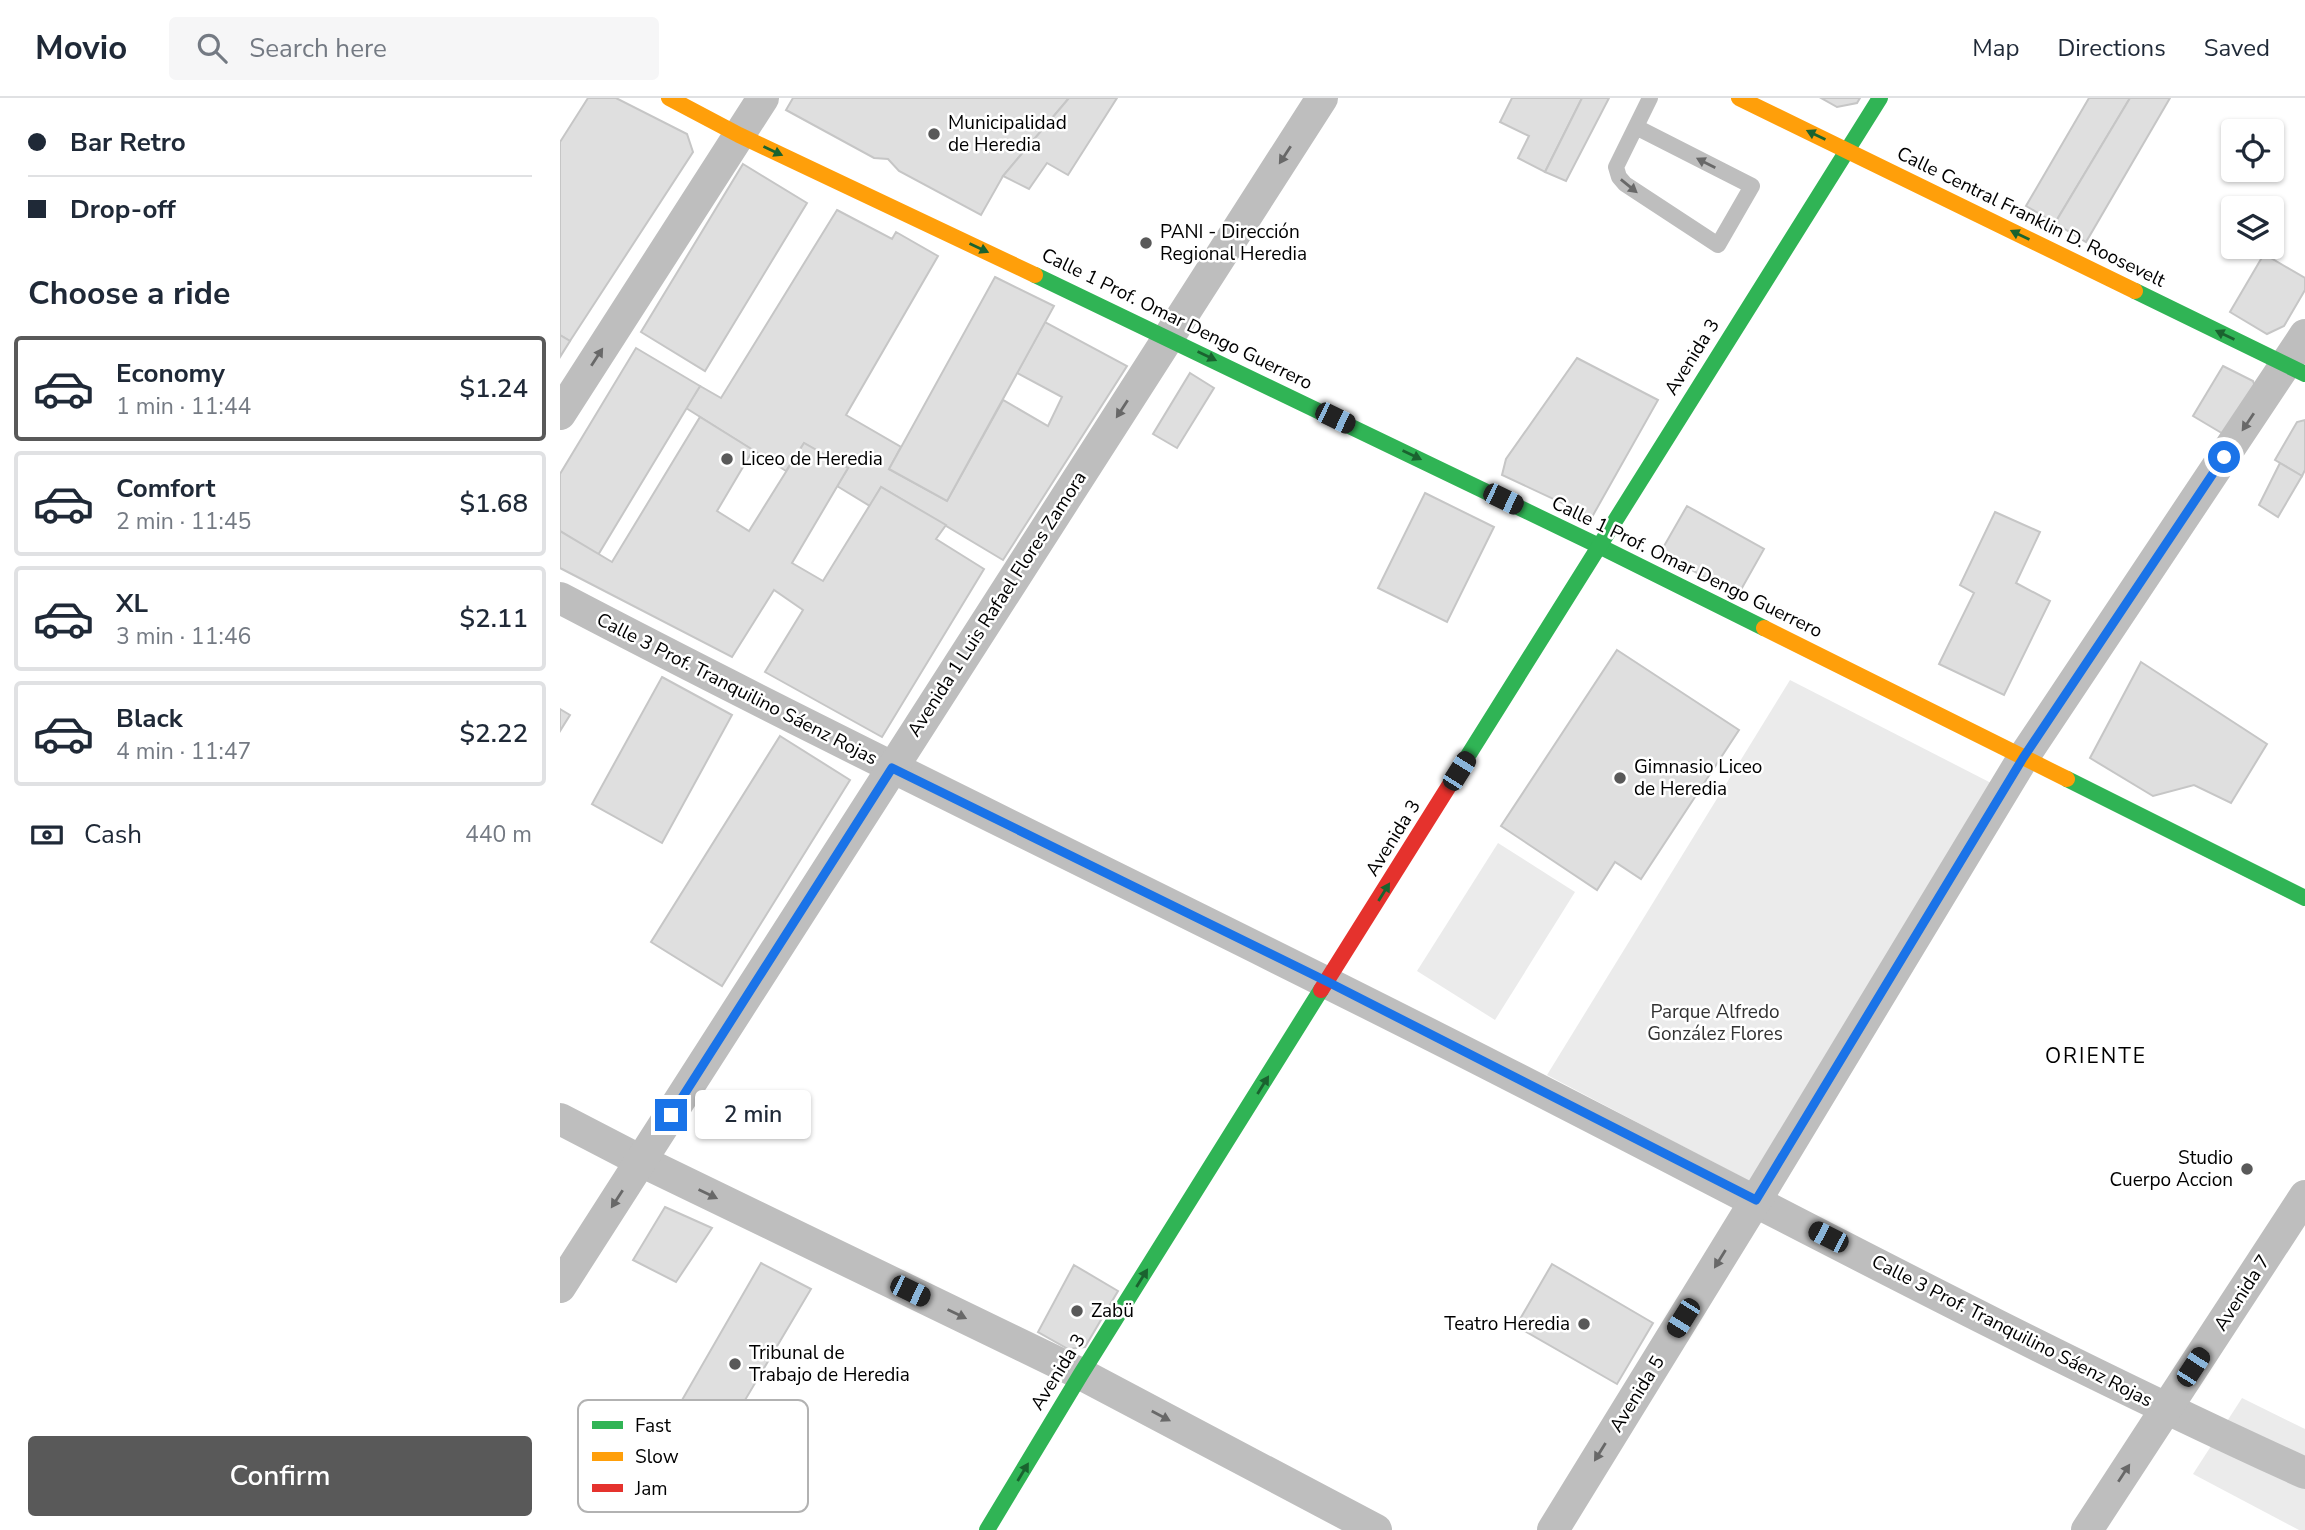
<!DOCTYPE html>
<meta charset="utf-8">
<style>
:root{--surface:#fff;--page:#f6f6f7;--text:#1f2937;--muted:#747a83;--line:#e0e1e3;--accent:#595959}
body{margin:0;font-family:"Nunito Sans",sans-serif;background:var(--page);color:var(--text);height:100vh;display:flex;flex-direction:column;font-size:26px;white-space:nowrap}
*{box-sizing:border-box;margin:0}
p{font-size:23px;color:var(--muted)}
.icon{flex:none;width:38px;height:38px;fill:none;stroke:currentColor;stroke-width:2;stroke-linecap:round;stroke-linejoin:round}
.map{position:relative;flex:1;overflow:hidden}
.sheet{display:flex;flex-direction:column;background:var(--surface);width:560px}
.sheet>*{flex:none}
.hud{display:grid;align-content:center;height:154px;padding:0 28px;background:var(--surface)}
.tools{position:absolute;left:1661px;top:21px;display:grid;gap:14px}
.tools a{display:grid;place-items:center;width:63px;height:63px;border-radius:7px;background:var(--surface);box-shadow:0 2px 5px #0004;font-size:35px}
.end{position:absolute;width:32px;height:32px;margin:-16px;border:9px solid #1a73e8;background:#fff;box-shadow:0 0 0 4px #fff}
.from{border-radius:50%}
.bubble{position:absolute;height:49px;border-radius:7px;background:var(--surface);box-shadow:0 2px 5px #0004;font-size:23px;font-weight:600;line-height:49px;text-align:center}
.car{position:absolute;width:21px;height:42px;margin:-21px -10px;border-radius:9px;box-shadow:0 0 5px 2px #0007;background:linear-gradient(#222 24%,#8ab4d8 0 40%,#222 0 76%,#8ab4d8 0 86%,#222 0)}
.hud b{display:flex;align-items:center;gap:24px;height:66px;font-size:26px}
.hud b+b{border-top:2px solid var(--line)}
.hud i{width:18px;height:18px;background:var(--text)}
ul{padding:0;list-style:none}
li{display:flex;align-items:center;gap:21px;height:105px;margin:0 14px 10px;padding:0 14px;border:4px solid var(--line);border-radius:7px}
li div{flex:1}
li b{display:block;font-size:26px}
li em{font-style:normal;font-weight:600}
li.current{border-color:var(--accent)}
li>.icon{width:63px;height:63px;stroke-width:1.5}
h2{padding:0 28px;font-size:32px;line-height:84px}
.pay{display:flex;align-items:center;gap:18px;height:77px;padding:0 28px;font-size:26px}
.pay p{margin-inline-start:auto}
.button{display:flex;gap:14px;margin-top:auto;padding:14px 28px}
.button a{flex:1;height:80px;border-radius:7px;background:var(--accent);color:#fff;font-size:28px;font-weight:600;line-height:80px;text-align:center}
header{display:flex;align-items:center;gap:42px;box-sizing:border-box;height:98px;padding:0 35px;background:var(--surface);border-bottom:2px solid var(--line)}
header strong{font-size:33px}
nav{display:flex;gap:38px;margin-inline-start:auto;font-size:24px}
.search{width:490px;height:63px;background:var(--page);display:flex;align-items:center;gap:18px;box-sizing:border-box;padding:0 24px;border-radius:7px;color:var(--muted);font-size:26px}
main{display:flex;flex:1;min-height:0}
.map>svg:first-child{display:block}
.green{fill:#ebebeb}
.building{fill:#dfdfdf;stroke:#c6c6c6;stroke-width:2}
.lines{fill:none;stroke-linecap:round;stroke-linejoin:round}
.lane{stroke:#bebebe;stroke-width:16}
.street{stroke:#bebebe;stroke-width:32}
.fast{stroke:#30b455;stroke-width:16}
.slow{stroke:#ff9f0a;stroke-width:16}
.jam{stroke:#e5322d;stroke-width:16}
.oneway{fill:#1a632f}
.oneway2{fill:#686868}
.route{stroke:#1a73e8;stroke-width:9}
.poi-dot{fill:#595959;stroke:#fff;stroke-width:2.5}
.labels{text-anchor:middle;dominant-baseline:central;stroke-width:5;stroke-linejoin:round;paint-order:stroke}
.poi-label{font-size:19px;fill:#000;stroke:#fff;text-anchor:start}
.street-label{font-size:19px;fill:#000;stroke:#fff}
.park-label{font-size:19px;fill:#323232;stroke:#fff}
.neighbourhood-label{font-size:21px;letter-spacing:2px;fill:#000;stroke:#fff}
.key{fill:#fff;stroke:#b2b2b2;stroke-width:2}
.key-label{font-size:19px;fill:#000}
</style>
<header>
<strong>Movio</strong>
<div class="search"><svg class="icon" aria-label="search" viewBox="0 0 24 24"><circle cx="10" cy="10" r="6"/><path d="M15 15l6 6"/></svg>Search here</div>
<nav><a>Map</a><a>Directions</a><a>Saved</a></nav>
</header>
<main>
<section class="sheet">
<div class="hud">
<b><i class="from"></i>Bar Retro</b>
<b><i></i>Drop-off</b>
</div>
<h2>Choose a ride</h2>
<ul>
<li class="current"><svg class="icon" aria-label="car" viewBox="0 0 24 24"><path d="M5 17H2v-5l4-1 3-4h7l3 4 3 1v5h-3M9 17h6M6 11h13"/><circle cx="7" cy="17" r="2"/><circle cx="17" cy="17" r="2"/></svg><div><b>Economy</b><p>1 min · 11:44</p></div><em>$1.24</em></li>
<li><svg class="icon" aria-label="car" viewBox="0 0 24 24"><path d="M5 17H2v-5l4-1 3-4h7l3 4 3 1v5h-3M9 17h6M6 11h13"/><circle cx="7" cy="17" r="2"/><circle cx="17" cy="17" r="2"/></svg><div><b>Comfort</b><p>2 min · 11:45</p></div><em>$1.68</em></li>
<li><svg class="icon" aria-label="car" viewBox="0 0 24 24"><path d="M5 17H2v-5l4-1 3-4h7l3 4 3 1v5h-3M9 17h6M6 11h13"/><circle cx="7" cy="17" r="2"/><circle cx="17" cy="17" r="2"/></svg><div><b>XL</b><p>3 min · 11:46</p></div><em>$2.11</em></li>
<li><svg class="icon" aria-label="car" viewBox="0 0 24 24"><path d="M5 17H2v-5l4-1 3-4h7l3 4 3 1v5h-3M9 17h6M6 11h13"/><circle cx="7" cy="17" r="2"/><circle cx="17" cy="17" r="2"/></svg><div><b>Black</b><p>4 min · 11:47</p></div><em>$2.22</em></li>
</ul>
<div class="pay"><svg class="icon" aria-label="cash" viewBox="0 0 24 24"><path d="M3 7h18v10H3z"/><circle cx="12" cy="12" r="2"/></svg>Cash<p>440 m</p></div>
<div class="button"><a>Confirm</a></div>
</section>
<div class="map">
<svg width="1745" height="1432" viewBox="0 0 1745 1432">
<rect width="100%" height="100%" fill="#fff"/>
<!-- green -->
<g class="green">
<path d="M1230,582L1435,687L1193,1085L987,977Z"/>
<path d="M938,745L1015,794L935,922L857,873Z"/>
<path d="M1682,1300L1745,1331V1432H1739L1633,1376Z"/>
</g>
<!-- building -->
<g class="building">
<path d="M28,0H56L127,36L133,54L10,243L0,237V44Z"/>
<path d="M233,0H509L443,78L421,117L339,73L328,61L314,60L226,12Z"/>
<path d="M509,0H557L508,77L487,65L469,91L443,78Z"/>
<path d="M952,0H1022L985,74L958,60L969,38L940,24Z"/>
<path d="M1022,0H1049L1006,83L985,74Z"/>
<path d="M1261,0H1300L1297,5L1277,9Z"/>
<path d="M1529,0H1570L1495,125L1466,108Z"/>
<path d="M1570,0H1610L1526,144L1495,125Z"/>
<path d="M183,66L247,105L145,273L81,234Z"/>
<path d="M277,112L332,141L336,134L378,158L286,317L341,349L329,371L387,403L443,302L488,328L502,299L457,275L485,224L567,268L443,462L321,389L310,408L277,388L288,370L244,345L226,373L126,310L140,288L161,300Z"/>
<path d="M1704,156L1745,180V192L1724,228L1707,236L1670,214Z"/>
<path d="M435,179L494,208L387,403L329,371Z"/>
<path d="M0,237L10,243L0,259Z"/>
<path d="M76,250L140,288L38,457L0,433V376Z"/>
<path d="M1017,260L1098,302L1032,419L942,377L946,361Z"/>
<path d="M1663,268L1693,283L1697,295L1665,337L1633,318Z"/>
<path d="M630,275L654,290L617,350L593,336Z"/>
<path d="M140,319L193,352L157,413L189,433L244,345L288,370L232,465L263,483L321,389L386,427L376,441L424,471L322,639L205,574L243,512L214,492L172,559L0,470V433L52,464Z"/>
<path d="M1745,322V372L1742,378L1715,362L1737,324Z"/>
<path d="M1720,365L1742,378L1718,419L1699,407Z"/>
<path d="M865,395L934,429L887,524L818,490Z"/>
<path d="M1127,408L1204,451L1178,497L1100,455Z"/>
<path d="M1435,414L1480,434L1456,485L1490,503L1444,597L1379,566L1414,495L1400,487Z"/>
<path d="M1057,552L1179,632L1081,781L1055,764L1037,792L941,728Z"/>
<path d="M1581,564L1707,646L1671,705L1634,687L1593,698L1530,660Z"/>
<path d="M102,579L172,617L102,745L32,706Z"/>
<path d="M0,611L10,617L0,633Z"/>
<path d="M220,638L290,682L162,888L91,844Z"/>
<path d="M105,1109L152,1130L116,1184L73,1162Z"/>
<path d="M201,1165L251,1191L147,1366L99,1342Z"/>
<path d="M992,1166L1093,1225L1057,1286L956,1228Z"/>
<path d="M514,1167L558,1193L525,1249L508,1251L478,1234Z"/>
</g>
<g class="lines">
<!-- lane -->
<path class="lane" d="M1076,29L1192,88L1158,147L1065,86L1059,79L1056,69L1090,0"/>
<!-- street -->
<g class="street">
<path d="M0,316L203,0"/>
<path d="M0,500C290,652 585,792 877,940C1166,1086 1450,1241 1745,1375"/>
<path d="M0,1021L81,1063L521,1276L816,1432"/>
<path d="M0,1189L762,0"/>
<path d="M993,1432L1196,1102L1463,660L1745,237"/>
<path d="M1527,1432L1745,1098"/>
</g>
<!-- fast -->
<g class="fast">
<path d="M475,177L1039,448L1204,530"/>
<path d="M1575,193L1745,276"/>
<path d="M894,680L1320,0"/>
<path d="M1507,681L1745,800"/>
<path d="M427,1432L521,1276L761,892"/>
</g>
<!-- slow -->
<g class="slow">
<path d="M109,0L179,37L475,177"/>
<path d="M1179,0L1575,193"/>
<path d="M1204,530L1507,681"/>
</g>
<!-- jam -->
<path class="jam" d="M761,892L894,680"/>
</g>
<!-- one-way arrows -->
<defs><path id="oneway-solid" d="M-6-.8H1V-3.2L6.5 0L1 3.2V.8H-6Z" transform="scale(1.75)"/></defs>
<g class="oneway">
<use href="#oneway-solid" transform="translate(1256 37) rotate(-154)"/>
<use href="#oneway-solid" transform="translate(213 53) rotate(25)"/>
<use href="#oneway-solid" transform="translate(1460 137) rotate(-154)"/>
<use href="#oneway-solid" transform="translate(419 150) rotate(25)"/>
<use href="#oneway-solid" transform="translate(1665 237) rotate(-154)"/>
<use href="#oneway-solid" transform="translate(647 258) rotate(26)"/>
<use href="#oneway-solid" transform="translate(852 357) rotate(26)"/>
<use href="#oneway-solid" transform="translate(824 794) rotate(-58)"/>
<use href="#oneway-solid" transform="translate(703 987) rotate(-58)"/>
<use href="#oneway-solid" transform="translate(582 1180) rotate(-58)"/>
<use href="#oneway-solid" transform="translate(463 1374) rotate(-59)"/>
</g>
<g class="oneway2">
<use href="#oneway-solid" transform="translate(725 57) rotate(123)"/>
<use href="#oneway-solid" transform="translate(1146 65) rotate(-153)"/>
<use href="#oneway-solid" transform="translate(1069 88) rotate(39)"/>
<use href="#oneway-solid" transform="translate(37 259) rotate(-57)"/>
<use href="#oneway-solid" transform="translate(562 311) rotate(123)"/>
<use href="#oneway-solid" transform="translate(1688 324) rotate(124)"/>
<use href="#oneway-solid" transform="translate(148 1096) rotate(26)"/>
<use href="#oneway-solid" transform="translate(57 1101) rotate(123)"/>
<use href="#oneway-solid" transform="translate(1160 1161) rotate(122)"/>
<use href="#oneway-solid" transform="translate(397 1216) rotate(26)"/>
<use href="#oneway-solid" transform="translate(601 1318) rotate(28)"/>
<use href="#oneway-solid" transform="translate(1040 1354) rotate(122)"/>
<use href="#oneway-solid" transform="translate(1564 1375) rotate(-57)"/>
</g>
<g class="lines">
<!-- route -->
<path class="route" d="M111,1017L332,670L768,884L1196,1102L1463,660L1664,359"/>
</g>
<!-- markers -->
<g class="poi-dot">
<circle cx="374" cy="36" r="7"/>
<circle cx="586" cy="145" r="7"/>
<circle cx="167" cy="361" r="7"/>
<circle cx="1060" cy="680" r="7"/>
<circle cx="1687" cy="1071" r="7"/>
<circle cx="517" cy="1213" r="7"/>
<circle cx="1024" cy="1226" r="7"/>
<circle cx="175" cy="1266" r="7"/>
</g>
<g class="labels">
<!-- poi labels -->
<g class="poi-label">
<text x="388" y="25">Municipalidad<tspan x="388" dy="22">de Heredia</tspan></text>
<text x="600" y="134">PANI - Dirección<tspan x="600" dy="22">Regional Heredia</tspan></text>
<text x="181" y="361">Liceo de Heredia</text>
<text x="1074" y="669">Gimnasio Liceo<tspan x="1074" dy="22">de Heredia</tspan></text>
<text x="1673" y="1060" text-anchor="end">Studio<tspan x="1673" dy="22">Cuerpo Accion</tspan></text>
<text x="531" y="1213">Zabü</text>
<text x="1010" y="1226" text-anchor="end">Teatro Heredia</text>
<text x="189" y="1255">Tribunal de<tspan x="189" dy="22">Trabajo de Heredia</tspan></text>
</g>
<!-- street labels -->
<g class="street-label">
<text transform="translate(1471 119) rotate(26)">Calle Central Franklin D. Roosevelt</text>
<text transform="translate(617 221) rotate(26)">Calle 1 Prof. Omar Dengo Guerrero</text>
<text transform="translate(1132 259) rotate(-58)">Avenida 3</text>
<text transform="translate(1127 469) rotate(26)">Calle 1 Prof. Omar Dengo Guerrero</text>
<text transform="translate(437 506) rotate(-57)">Avenida 1 Luis Rafael Flores Zamora</text>
<text transform="translate(177 591) rotate(27)">Calle 3 Prof. Tranquilino Sáenz Rojas</text>
<text transform="translate(833 740) rotate(-58)">Avenida 3</text>
<text transform="translate(1682 1195) rotate(-57)">Avenida 7</text>
<text transform="translate(1452 1233) rotate(27)">Calle 3 Prof. Tranquilino Sáenz Rojas</text>
<text transform="translate(498 1274) rotate(-58)">Avenida 3</text>
<text transform="translate(1077 1296) rotate(-58)">Avenida 5</text>
</g>
<!-- park labels -->
<g class="park-label">
<text x="1155" y="914">Parque Alfredo<tspan x="1155" dy="22">González Flores</tspan></text>
</g>
<!-- neighbourhood labels -->
<g class="neighbourhood-label">
<text x="1536" y="958">ORIENTE</text>
</g>
</g>
<!-- legend -->
<rect x="18" y="1302" width="230" height="112" rx="10" class="key"/>
<rect x="32" y="1323" width="31" height="8" fill="#30b455"/>
<rect x="32" y="1354" width="31" height="9" fill="#ff9f0a"/>
<rect x="32" y="1386" width="31" height="8" fill="#e5322d"/>
<g class="key-label">
<text x="75" y="1334">Fast</text>
<text x="75" y="1365">Slow</text>
<text x="75" y="1397">Jam</text>
</g>
</svg>
<div class="tools">
<a><svg class="icon" aria-label="locate" viewBox="0 0 24 24"><circle cx="12" cy="12" r="6"/><path d="M12 2v4M12 18v4M2 12h4M18 12h4"/></svg></a>
<a><svg class="icon" aria-label="layers" viewBox="0 0 24 24"><path d="M12 4l9 5-9 5-9-5zM3 14l9 5 9-5"/></svg></a>
</div>
<i class="end from" style="left:1664px;top:359px"></i>
<i class="end" style="left:111px;top:1017px"></i>
<div class="bubble" style="left:135px;top:992px;width:116px">2 min</div>
<i class="car" style="left:775px;top:320px;rotate:116deg"></i>
<i class="car" style="left:943px;top:401px;rotate:116deg"></i>
<i class="car" style="left:899px;top:673px;rotate:32deg"></i>
<i class="car" style="left:1268px;top:1139px;rotate:297deg"></i>
<i class="car" style="left:350px;top:1193px;rotate:116deg"></i>
<i class="car" style="left:1123px;top:1220px;rotate:212deg"></i>
<i class="car" style="left:1633px;top:1269px;rotate:33deg"></i>
</div>
</main>
